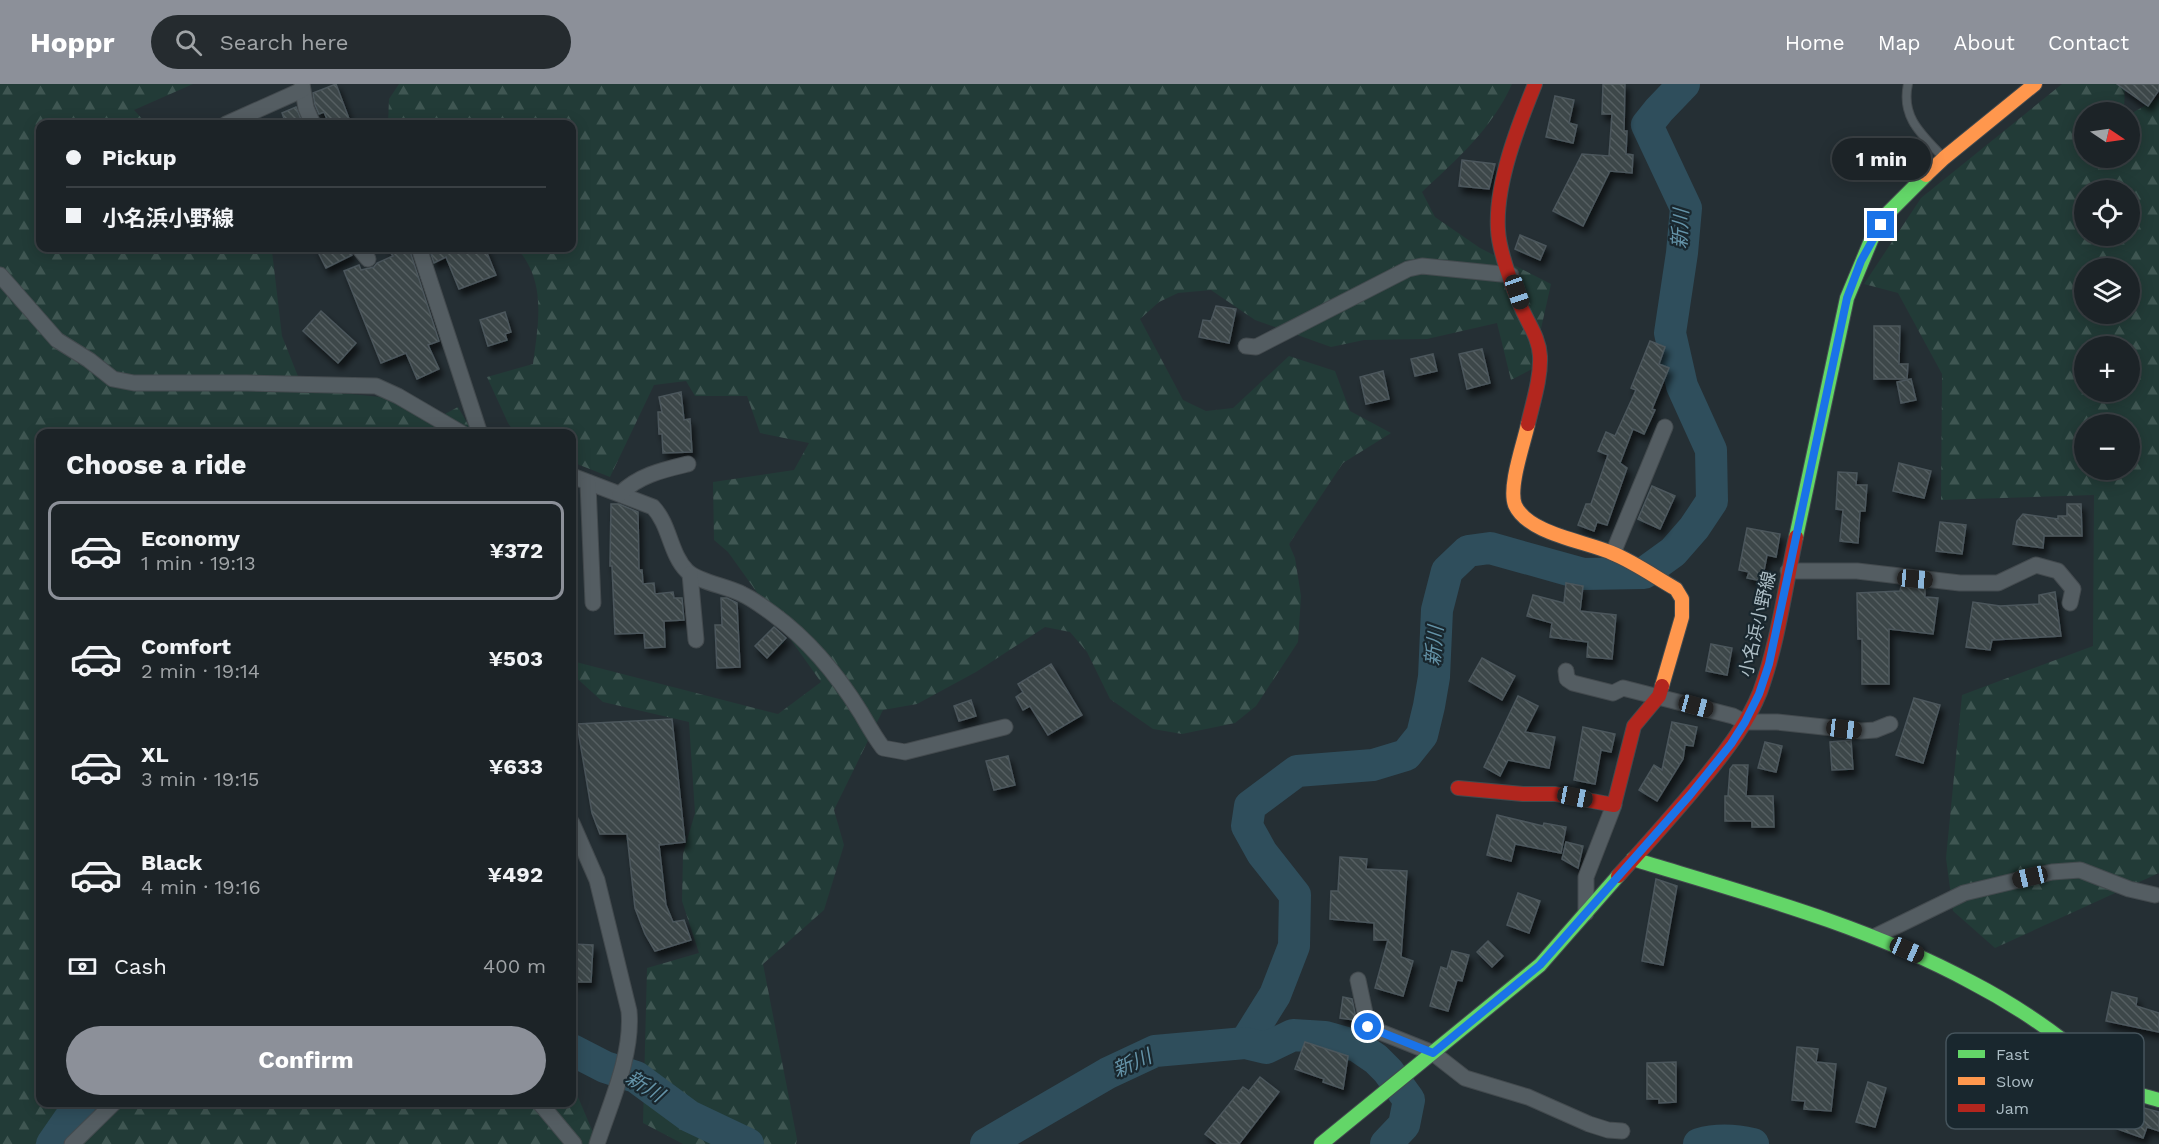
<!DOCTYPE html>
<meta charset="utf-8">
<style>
:root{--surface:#1c2327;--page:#252b2f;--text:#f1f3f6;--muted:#a0a4a7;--line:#3a4044;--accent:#8c9099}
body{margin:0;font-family:"Work Sans","Noto Sans JP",sans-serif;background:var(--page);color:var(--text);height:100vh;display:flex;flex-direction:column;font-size:22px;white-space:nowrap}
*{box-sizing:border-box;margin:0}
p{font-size:20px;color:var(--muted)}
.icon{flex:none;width:33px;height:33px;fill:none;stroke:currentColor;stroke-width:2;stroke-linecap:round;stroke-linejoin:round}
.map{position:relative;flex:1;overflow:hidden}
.drawer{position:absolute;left:36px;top:345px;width:540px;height:678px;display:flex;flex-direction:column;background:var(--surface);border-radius:12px;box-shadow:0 3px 15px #0003,0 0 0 2px var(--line)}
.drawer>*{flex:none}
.top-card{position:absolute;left:36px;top:36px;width:540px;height:132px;border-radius:12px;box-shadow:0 3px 15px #0003,0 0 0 2px var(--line);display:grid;align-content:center;height:132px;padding:0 30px;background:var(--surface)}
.needle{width:39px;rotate:103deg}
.tools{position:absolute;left:2074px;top:18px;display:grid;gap:12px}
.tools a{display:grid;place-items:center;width:66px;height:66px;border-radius:50%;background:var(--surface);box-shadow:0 3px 15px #0003,0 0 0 2px var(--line);font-size:30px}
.end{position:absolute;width:27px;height:27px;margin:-14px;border:8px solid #1a73e8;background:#fff;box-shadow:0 0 0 3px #fff}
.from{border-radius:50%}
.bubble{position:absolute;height:42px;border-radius:21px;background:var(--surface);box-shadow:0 3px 15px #0003,0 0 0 2px var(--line);font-size:20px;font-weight:700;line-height:42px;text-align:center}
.car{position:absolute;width:18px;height:36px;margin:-18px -9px;border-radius:8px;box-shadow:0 0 4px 2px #0007;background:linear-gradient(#222 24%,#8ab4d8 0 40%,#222 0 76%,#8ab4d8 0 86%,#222 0)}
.top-card b{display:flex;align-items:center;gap:21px;height:57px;font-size:22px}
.top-card b+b{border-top:2px solid var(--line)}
.top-card i{width:15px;height:15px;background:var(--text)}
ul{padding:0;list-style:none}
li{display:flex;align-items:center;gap:18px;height:99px;margin:0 12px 9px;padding:0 18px;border:3px solid transparent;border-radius:12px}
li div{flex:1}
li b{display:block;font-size:22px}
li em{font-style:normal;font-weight:700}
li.selected{border-color:var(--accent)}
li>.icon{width:54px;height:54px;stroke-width:1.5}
h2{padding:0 30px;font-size:27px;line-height:72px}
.pay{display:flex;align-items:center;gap:15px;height:66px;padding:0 30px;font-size:22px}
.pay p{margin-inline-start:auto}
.primary-button{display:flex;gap:12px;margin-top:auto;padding:12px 30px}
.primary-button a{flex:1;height:69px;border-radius:36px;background:var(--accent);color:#fff;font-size:24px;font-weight:700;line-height:69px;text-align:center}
header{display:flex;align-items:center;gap:36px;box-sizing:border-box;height:84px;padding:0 30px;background:var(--accent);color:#fff}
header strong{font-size:28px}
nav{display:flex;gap:33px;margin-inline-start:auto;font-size:21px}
.search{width:420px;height:54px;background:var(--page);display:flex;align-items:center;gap:15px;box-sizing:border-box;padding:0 21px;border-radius:33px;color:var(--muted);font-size:22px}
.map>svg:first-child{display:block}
.forest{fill:url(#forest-firs);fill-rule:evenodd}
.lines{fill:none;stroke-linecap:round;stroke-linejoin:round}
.river{stroke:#2f4e5c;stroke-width:32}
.building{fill:url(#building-back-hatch);stroke:#4c575c;stroke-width:1.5;filter:url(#shadow)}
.lane-casing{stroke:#434a4e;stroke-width:10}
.street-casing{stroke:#434a4e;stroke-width:17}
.fast-casing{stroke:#434a4e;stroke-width:16}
.slow-casing{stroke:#434a4e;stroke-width:16}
.jam-casing{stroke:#434a4e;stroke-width:16}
.lane{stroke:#545d62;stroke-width:8}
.street{stroke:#545d62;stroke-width:15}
.fast{stroke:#63d668;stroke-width:14}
.slow{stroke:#ff974d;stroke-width:14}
.jam{stroke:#b3261e;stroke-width:14}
.route{stroke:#1a73e8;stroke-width:8}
.labels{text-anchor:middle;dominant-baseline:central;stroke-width:4.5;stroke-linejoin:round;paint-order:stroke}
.street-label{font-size:18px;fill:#adbec6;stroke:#19272e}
.water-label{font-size:20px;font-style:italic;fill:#6493a8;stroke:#19272e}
.key{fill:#19272e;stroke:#45545c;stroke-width:1.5}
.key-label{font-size:16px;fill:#adbec6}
</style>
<header>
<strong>Hoppr</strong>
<div class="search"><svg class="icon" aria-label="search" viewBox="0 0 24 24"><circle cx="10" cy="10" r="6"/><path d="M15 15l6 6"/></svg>Search here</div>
<nav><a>Home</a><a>Map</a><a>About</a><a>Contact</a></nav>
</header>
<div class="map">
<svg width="2159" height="1060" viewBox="0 0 2159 1060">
<defs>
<pattern id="forest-firs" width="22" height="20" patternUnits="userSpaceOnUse" patternTransform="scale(1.5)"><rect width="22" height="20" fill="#223b37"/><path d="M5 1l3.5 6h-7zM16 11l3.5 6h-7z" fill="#3f5652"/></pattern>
<pattern id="building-back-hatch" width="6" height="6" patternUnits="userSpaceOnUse" patternTransform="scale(1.5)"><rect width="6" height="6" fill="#3d4649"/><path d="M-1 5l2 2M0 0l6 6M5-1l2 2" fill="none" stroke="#565f62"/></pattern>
<filter id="shadow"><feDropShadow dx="3.5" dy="6" stdDeviation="3" flood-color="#0009"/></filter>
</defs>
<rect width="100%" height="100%" fill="#252f34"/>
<!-- forest -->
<g class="forest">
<path d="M0,0H193L134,26L147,40H40V164H269L272,167L282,252L303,305L390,314L428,339L458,323L473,349L40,350V1018H572V999L598,1060H0Z"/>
<path d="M399,0H1512C1492,45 1457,75 1422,108L1435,133L1480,164L1551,200L1532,285L1511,296L1497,239L1427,255L1364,256L1331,263L1255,236L1211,206L1178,209L1159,218L1140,235L1183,316L1206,327L1233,324L1289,272L1335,287L1350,327L1391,349L1343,379L1289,460L1295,474L1301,512L1298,558L1256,622L1235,639L1182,650L1153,645L1110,615L1087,568L1070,548L1045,543L976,588L917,620L883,626L834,726L844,761L824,826L763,880L797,1055L796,1060H683L643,1039L647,884L699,869L682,817L683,770L695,729L689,638L603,618L572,590V577L778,630L821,598L728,468L714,456L713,398L794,386L809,359L760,349L747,312H695L686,297L654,301L610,393L572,378V350L515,349L508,339L487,293L533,280C537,249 544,213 530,184C527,177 522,170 517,164H572V40H388L389,15Z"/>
<path d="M2062,0H2125L2124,28H2085V74H2130V30L2159,14V789L1995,864L1953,827L1946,774L1962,611L2093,562L2094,411L1941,416L1942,290L1898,209L1864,200L1921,114ZM2085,106H2130V152H2085ZM2085,184H2130V230H2085ZM2085,262H2130V308H2085ZM2085,340H2130V386H2085Z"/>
</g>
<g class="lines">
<!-- river -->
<g class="river">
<path d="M1245,959L1275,911L1294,862L1295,811L1262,769L1247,742L1250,722L1297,687L1373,681L1406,671L1422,651L1429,622L1434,593L1437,526L1447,487L1468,467L1490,464L1583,490L1644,489L1673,468L1694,444L1712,417L1711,366L1682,302L1670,249L1682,169L1686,124L1647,41L1659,26L1684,0"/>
<path d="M572,966L605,983L636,993L689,1032L748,1060"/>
<path d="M52,1060L81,1018"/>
<path d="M986,1060L1108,989L1155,967L1245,959L1266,964L1293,951L1325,953L1357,962L1376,975L1388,987L1409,1016L1404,1041L1386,1060"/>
<path d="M1699,1060C1716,1055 1736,1056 1753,1060"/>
</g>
</g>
<!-- building -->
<g class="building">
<path d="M336,0L351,40H329L324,28L319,30L315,21L313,9Z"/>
<path d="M1603,0H1625L1624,47H1627L1626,70L1633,71L1632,89L1610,87L1583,142L1553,127L1582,70L1609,72L1612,30H1602Z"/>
<path d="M2117,0H2159V6L2148,22Z"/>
<path d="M1555,12L1574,16L1569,39L1577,41L1573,59L1546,53Z"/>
<path d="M296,23L302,38L286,40L282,29Z"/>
<path d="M1462,76L1495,80L1489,105L1459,102Z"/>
<path d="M1520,151L1546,162L1540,176L1515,165Z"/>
<path d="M316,164H350L352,171L326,184Z"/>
<path d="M387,164H409L439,257L428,261L439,285L417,295L406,269L381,279L344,187L359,181L361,186L374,183L377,179L393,172Z"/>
<path d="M429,164H485L496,191L459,205L446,173L434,179Z"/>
<path d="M1216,222L1236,225L1229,259L1199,253L1203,236L1211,237Z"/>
<path d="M321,227L356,259L338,279L303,247Z"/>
<path d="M505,228L511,248L505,250L507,256L488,262L480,236Z"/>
<path d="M1874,242H1900L1899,280H1908L1907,295H1874Z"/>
<path d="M1650,257L1665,263L1659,280L1669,284L1652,325L1655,326L1644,350L1633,345L1620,379L1627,384L1607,441L1597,438L1594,447L1578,441L1586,420H1591L1608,371L1598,367L1606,348L1615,352L1636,306L1631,304Z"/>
<path d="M1482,265L1490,299L1467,305L1459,270Z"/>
<path d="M1433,270L1437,287L1415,292L1411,275Z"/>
<path d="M1383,287L1389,315L1366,320L1360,293Z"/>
<path d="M1911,295L1916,316L1901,319L1897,298Z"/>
<path d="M681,308L684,336L690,335L692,368L663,369L662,350H659L658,328H662L659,313Z"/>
<path d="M1899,379L1931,387L1924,414L1893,407Z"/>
<path d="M1838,388L1857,389L1856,401H1867L1865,427H1860L1858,459L1840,457L1843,426L1836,425Z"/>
<path d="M1652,402L1675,412L1660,445L1638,435Z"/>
<path d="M611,420H619L638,428L639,486H642L643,500L654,499L655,510L673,508L674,514H682L684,536L664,537L665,563L645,564L644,549L615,550L612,482H610Z"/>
<path d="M2067,420H2081L2082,452H2044L2043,464L2013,460L2017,437L2023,430L2058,435V432H2067Z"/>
<path d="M1940,438L1966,441L1962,470L1936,467Z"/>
<path d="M1747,444L1780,450L1776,473L1767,471L1762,497L1747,494L1749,488L1739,486Z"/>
<path d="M1566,499L1583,502L1580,527L1616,531L1612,575L1587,573L1588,558L1550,553L1552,539L1527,532L1533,511L1564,519Z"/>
<path d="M1901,502L1925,505V513L1938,514L1933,550L1889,545V600H1862V555H1858L1857,509L1900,507Z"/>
<path d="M2055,508L2061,552L1992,556L1990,566L1966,563L1973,518L2000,522L2039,520V511Z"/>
<path d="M721,514H727L737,519L740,583L717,584L715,541H722Z"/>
<path d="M774,543L786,554L767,574L755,562Z"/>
<path d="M1711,560L1732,564L1727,591L1706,587Z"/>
<path d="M1482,574L1515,592L1502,616L1469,597Z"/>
<path d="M1051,580L1082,631L1048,651L1030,622L1023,626L1016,613L1023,608L1018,600Z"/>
<path d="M1518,612L1538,622L1525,648L1555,653L1549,684L1508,676L1500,692L1484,683Z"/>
<path d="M1914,614L1940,621L1923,679L1896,671Z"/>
<path d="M971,616L976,632L959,637L954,622Z"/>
<path d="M672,635L685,758L659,761L666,821L673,838L684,836L691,856L655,867L645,850L635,824L627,750H600L592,729L577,640Z"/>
<path d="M1672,638L1697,643L1693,662L1685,661L1683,675L1657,717L1639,706L1654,681L1662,686Z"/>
<path d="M1583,643L1615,650L1611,668L1601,666L1595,700L1574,696Z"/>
<path d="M1851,656L1853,685L1832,686L1830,658Z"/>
<path d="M1765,658L1782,662L1776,688L1758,684Z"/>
<path d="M1008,672L1015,701L994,706L986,677Z"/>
<path d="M1733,681H1748L1746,712H1773L1774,743H1752V737H1725V712H1728L1730,685Z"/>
<path d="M1497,731L1543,742L1544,739L1566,743L1561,769L1515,760L1511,777L1487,771Z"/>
<path d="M1566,758L1583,762L1578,784L1562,775Z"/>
<path d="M1340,773L1367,775L1366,785L1407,787L1401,873L1413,877L1403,912L1375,904L1388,856H1374V839L1330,835L1331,807H1338Z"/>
<path d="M1656,795L1677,802L1663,881L1642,877Z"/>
<path d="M1518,809L1540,817L1529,849L1507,841Z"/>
<path d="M1488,857L1503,872L1492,883L1477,868Z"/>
<path d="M572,860L593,861L591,898H572Z"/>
<path d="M1452,867L1469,871L1462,897L1457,896L1448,927L1430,922L1441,883L1447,885Z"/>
<path d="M2112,908L2137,914L2136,922L2159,929V948L2106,937Z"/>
<path d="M1343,913L1352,915L1355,929L1354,936L1340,934Z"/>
<path d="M1305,958L1348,972L1343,1005L1323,998L1324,995L1295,985Z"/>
<path d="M1797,963L1818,965L1816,978L1836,980L1831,1027L1804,1025L1805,1017L1792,1016Z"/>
<path d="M1676,978V1018L1659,1019V1015H1647V979Z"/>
<path d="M1260,993L1279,1008L1239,1060H1218L1205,1050L1243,1003L1249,1007Z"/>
<path d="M1868,998L1886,1004L1875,1043L1856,1038Z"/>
<path d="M2117,1014L2133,1021L2159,1028V1047L2147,1043L2143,1054L2115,1044L2120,1029L2113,1026Z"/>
</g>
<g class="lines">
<!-- lane casing -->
<g class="lane-casing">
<path id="lane" d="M1908,0C1901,32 1920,49 1941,71"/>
</g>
<!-- street casing -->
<g class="street-casing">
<g id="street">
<path d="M302,0L306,24L313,40"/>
<path d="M226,40L302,6"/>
<path d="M359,164L368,175"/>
<path d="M419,164L480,350"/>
<path d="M0,191L57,256L89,276L113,295L134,299H247L376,302L398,312L463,350"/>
<path d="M1246,262L1256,263L1408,185L1422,182L1511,191"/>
<path d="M572,392L653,423C670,441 670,470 687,487C698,498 727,502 742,510C753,515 763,523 773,530C810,557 837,590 861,629C868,641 874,652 883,664L905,668L1005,643"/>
<path d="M588,400L593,519"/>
<path d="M620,410C639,391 663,386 688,380"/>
<path d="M1613,469L1665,343"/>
<path d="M1788,487H1857L1960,499H1998L2036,481L2058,487L2073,505L2070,519"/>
<path d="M690,490L696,556"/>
<path d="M1566,587L1567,595L1573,599L1613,609L1623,604L1733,632L1745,638H1777L1861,647L1875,646L1890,640"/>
<path d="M572,739L597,796L629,927C633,970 611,1018 597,1060"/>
<path d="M1586,829V793L1614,721"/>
<path d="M1876,852L1964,809L2052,788L2080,786L2129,805L2155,811"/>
<path d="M1358,896L1368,943L1433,969L1465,994L1528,1013L1589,1040L1608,1046L1622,1047"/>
<path d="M539,1018L574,1060"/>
<path d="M72,1060L115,1018"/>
</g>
</g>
<!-- fast casing -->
<g class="fast-casing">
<g id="fast">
<path d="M1796,453L1847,214L1872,154L1889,128L1926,91"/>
<path d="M1633,775C1748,810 1865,841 1971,898C2002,914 2032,933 2060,954C2083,970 2103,993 2129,1006C2138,1011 2149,1013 2159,1016"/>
<path d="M1321,1060L1540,881L1618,792"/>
</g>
</g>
<!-- slow casing -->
<g class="slow-casing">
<g id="slow">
<path d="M1926,91L1944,74L2035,0"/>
<path d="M1528,340C1524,359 1508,403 1515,421C1528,450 1585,457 1612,469C1634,478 1655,493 1676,505L1682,515V533L1662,602"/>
</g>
</g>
<!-- jam casing -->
<g class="jam-casing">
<g id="jam">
<path d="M1528,340C1533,318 1541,294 1540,272C1539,254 1529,241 1522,225C1513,205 1499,167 1498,146C1495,100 1518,42 1535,0"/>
<path d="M1458,704L1523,710H1555L1614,721L1634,642L1659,612L1662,602"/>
<path d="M1618,792C1649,758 1679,724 1708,689C1728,664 1748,638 1760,608C1778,559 1785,504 1796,453"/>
</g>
</g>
<!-- lane -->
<use href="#lane" class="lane"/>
<!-- street -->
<use href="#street" class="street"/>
<!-- fast -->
<use href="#fast" class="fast"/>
<!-- slow -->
<use href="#slow" class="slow"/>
<!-- jam -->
<use href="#jam" class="jam"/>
</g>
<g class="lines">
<!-- route -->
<path class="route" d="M1368,943L1433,969L1540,881L1690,711L1731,660L1745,638L1759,610L1769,580L1847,214L1861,177L1881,141"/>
</g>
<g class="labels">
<!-- street labels -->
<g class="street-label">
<text transform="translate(1757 540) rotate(-77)">小名浜小野線</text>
</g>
<!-- water labels -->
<g class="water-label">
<text transform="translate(1680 145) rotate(-87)">新川</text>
<text transform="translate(1434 562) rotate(-85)">新川</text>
<text transform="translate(1132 979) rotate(-24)">新川</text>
<text transform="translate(645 1002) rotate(32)">新川</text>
</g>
</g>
<!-- legend -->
<rect x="1946" y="949" width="198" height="96" rx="9" class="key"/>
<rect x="1958" y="966" width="27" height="8" fill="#63d668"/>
<rect x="1958" y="993" width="27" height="8" fill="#ff974d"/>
<rect x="1958" y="1020" width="27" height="8" fill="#b3261e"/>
<g class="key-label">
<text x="1996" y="976">Fast</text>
<text x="1996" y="1003">Slow</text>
<text x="1996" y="1030">Jam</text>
</g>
</svg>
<div class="tools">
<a><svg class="needle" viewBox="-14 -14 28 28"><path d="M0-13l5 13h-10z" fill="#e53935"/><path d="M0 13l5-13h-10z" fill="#a0a4a7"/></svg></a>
<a><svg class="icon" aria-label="locate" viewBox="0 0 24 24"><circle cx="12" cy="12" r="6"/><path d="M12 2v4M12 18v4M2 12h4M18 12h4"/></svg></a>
<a><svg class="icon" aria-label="layers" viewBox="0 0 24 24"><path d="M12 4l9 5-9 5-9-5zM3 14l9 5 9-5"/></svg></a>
<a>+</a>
<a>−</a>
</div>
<i class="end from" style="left:1368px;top:943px"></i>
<i class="end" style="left:1881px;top:141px"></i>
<div class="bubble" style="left:1832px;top:54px;width:99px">1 min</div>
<i class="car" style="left:1517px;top:208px;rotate:161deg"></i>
<i class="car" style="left:1915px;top:495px;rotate:95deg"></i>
<i class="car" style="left:1696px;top:622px;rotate:105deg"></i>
<i class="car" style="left:1844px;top:645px;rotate:97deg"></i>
<i class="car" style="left:1575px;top:713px;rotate:101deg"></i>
<i class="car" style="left:2030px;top:793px;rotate:257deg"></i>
<i class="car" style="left:1907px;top:866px;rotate:114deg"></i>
<div class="top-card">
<b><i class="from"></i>Pickup</b>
<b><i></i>小名浜小野線</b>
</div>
<section class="drawer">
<h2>Choose a ride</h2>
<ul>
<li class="selected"><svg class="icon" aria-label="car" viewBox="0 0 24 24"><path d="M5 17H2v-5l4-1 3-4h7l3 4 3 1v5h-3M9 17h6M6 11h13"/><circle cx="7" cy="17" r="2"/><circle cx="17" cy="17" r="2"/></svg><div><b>Economy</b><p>1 min · 19:13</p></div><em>¥372</em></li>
<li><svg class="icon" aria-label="car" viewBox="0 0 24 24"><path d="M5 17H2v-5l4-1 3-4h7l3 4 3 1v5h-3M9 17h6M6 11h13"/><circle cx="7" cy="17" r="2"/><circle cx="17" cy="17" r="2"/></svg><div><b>Comfort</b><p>2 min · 19:14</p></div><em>¥503</em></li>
<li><svg class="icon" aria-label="car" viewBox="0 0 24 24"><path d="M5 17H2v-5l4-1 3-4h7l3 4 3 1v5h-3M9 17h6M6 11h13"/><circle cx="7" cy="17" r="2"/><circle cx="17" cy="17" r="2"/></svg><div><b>XL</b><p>3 min · 19:15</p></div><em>¥633</em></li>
<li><svg class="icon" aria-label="car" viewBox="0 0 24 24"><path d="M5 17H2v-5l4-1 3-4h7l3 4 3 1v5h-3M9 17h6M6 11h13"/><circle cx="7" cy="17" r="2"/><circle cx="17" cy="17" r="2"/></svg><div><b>Black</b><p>4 min · 19:16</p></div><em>¥492</em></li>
</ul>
<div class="pay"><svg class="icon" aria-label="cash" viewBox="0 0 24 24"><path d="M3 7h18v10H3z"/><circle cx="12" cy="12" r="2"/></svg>Cash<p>400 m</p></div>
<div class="primary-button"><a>Confirm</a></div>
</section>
</div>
